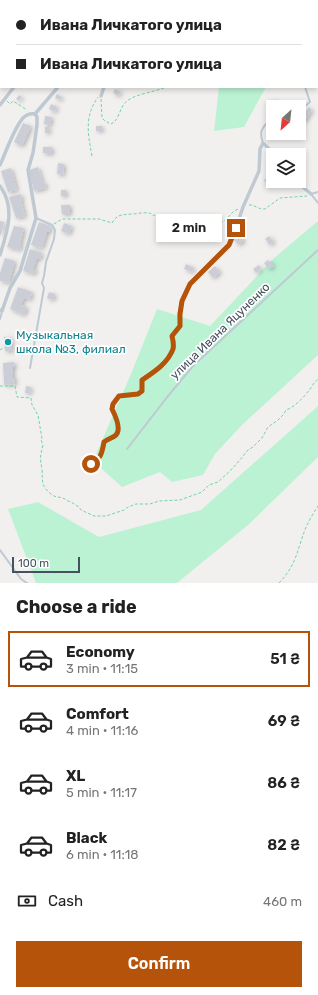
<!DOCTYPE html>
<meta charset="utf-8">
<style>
:root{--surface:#fff;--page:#f6f6f6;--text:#222;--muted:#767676;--line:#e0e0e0;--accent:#b45309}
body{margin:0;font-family:Rubik,sans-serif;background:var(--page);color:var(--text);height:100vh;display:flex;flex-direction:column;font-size:15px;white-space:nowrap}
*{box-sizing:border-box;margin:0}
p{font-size:13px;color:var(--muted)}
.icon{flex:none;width:22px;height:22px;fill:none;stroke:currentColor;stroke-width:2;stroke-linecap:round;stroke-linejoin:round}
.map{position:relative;height:583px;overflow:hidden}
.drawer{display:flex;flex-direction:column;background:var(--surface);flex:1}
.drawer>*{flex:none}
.guide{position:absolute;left:0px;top:0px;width:318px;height:88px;box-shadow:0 2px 6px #0003;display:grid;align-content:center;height:88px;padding:0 16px;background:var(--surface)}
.needle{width:26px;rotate:207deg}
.controls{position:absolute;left:266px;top:100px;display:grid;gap:8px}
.controls a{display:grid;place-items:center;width:40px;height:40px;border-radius:0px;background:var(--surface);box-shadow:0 2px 6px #0003;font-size:20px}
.scale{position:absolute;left:12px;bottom:10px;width:68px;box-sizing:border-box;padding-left:4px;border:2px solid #46515f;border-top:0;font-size:11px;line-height:14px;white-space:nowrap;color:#46515f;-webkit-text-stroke:3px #fff;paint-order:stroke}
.end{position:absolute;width:18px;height:18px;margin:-9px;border:5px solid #b45309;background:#fff;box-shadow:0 0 0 2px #fff}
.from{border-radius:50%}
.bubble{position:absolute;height:28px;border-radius:0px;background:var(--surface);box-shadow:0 2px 6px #0003;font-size:13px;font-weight:600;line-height:28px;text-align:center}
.guide b{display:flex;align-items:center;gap:14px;height:38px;font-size:15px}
.guide b+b{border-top:1px solid var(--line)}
.guide i{width:10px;height:10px;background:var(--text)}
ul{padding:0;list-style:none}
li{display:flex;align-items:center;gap:12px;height:56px;margin:0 8px 6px;padding:0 8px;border:2px solid transparent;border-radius:0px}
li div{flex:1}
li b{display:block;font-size:15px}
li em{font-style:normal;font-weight:600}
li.on{border-color:var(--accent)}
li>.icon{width:36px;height:36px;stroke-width:1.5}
h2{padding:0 16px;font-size:18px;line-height:48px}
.pay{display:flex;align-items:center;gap:10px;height:44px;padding:0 16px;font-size:15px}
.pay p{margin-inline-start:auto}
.action{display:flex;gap:8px;margin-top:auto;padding:8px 16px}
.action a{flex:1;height:46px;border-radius:0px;background:var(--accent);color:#fff;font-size:16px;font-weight:600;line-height:46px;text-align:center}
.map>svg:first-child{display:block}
.green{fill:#bbf2d4}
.building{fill:#cbced6;filter:url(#shadow)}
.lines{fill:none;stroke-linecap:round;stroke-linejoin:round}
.path{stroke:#71d3a9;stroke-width:1;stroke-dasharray:3 2;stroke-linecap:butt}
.service{stroke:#bfc9d2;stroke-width:2}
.minor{stroke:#bfc9d2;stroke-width:3.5}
.route{stroke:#b45309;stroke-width:5}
.culture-dot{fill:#0f9aa8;stroke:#fff;stroke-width:1.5}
.labels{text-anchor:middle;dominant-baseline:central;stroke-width:3.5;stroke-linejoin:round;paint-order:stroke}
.street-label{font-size:12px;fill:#46515f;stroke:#fff}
.culture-label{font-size:12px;fill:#0d838f;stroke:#fff;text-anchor:start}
</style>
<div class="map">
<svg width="318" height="583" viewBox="0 0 318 583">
<defs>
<filter id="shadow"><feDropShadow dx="2" dy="1.5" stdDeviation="2" flood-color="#0004"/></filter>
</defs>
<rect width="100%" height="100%" fill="#f2f0ef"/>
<!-- green -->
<g class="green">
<path d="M179,0H318V19H317V1Z"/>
<path d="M219,87H266L244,127L214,131Z"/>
<path d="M318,221V355L242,425L215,454L203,475L172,482L160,472L122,487L93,461L131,374L157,309L210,326L274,258Z"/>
<path d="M318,406V457L248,525L177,583H36L8,509L38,502L99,537L201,510Z"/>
</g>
<!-- building -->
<g class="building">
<path d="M115,89L121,92L118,96L113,93Z"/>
<path d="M57,94L62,97L60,100L55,98Z"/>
<path d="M19,95L22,97L19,101L16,99Z"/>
<path d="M275,100L278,106L273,107L271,109L268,102Z"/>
<path d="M51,104L57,107L55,112L49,109Z"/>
<path d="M309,107L312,110L304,122L300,119Z"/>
<path d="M45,116L52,117L50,125L44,124Z"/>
<path d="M23,123L31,126L22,146L14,142Z"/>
<rect x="96" y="126" width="6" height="5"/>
<rect x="45" y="127" width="4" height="6"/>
<path d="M43,147H52V154L43,153Z"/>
<path d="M58,163L64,164L63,175L57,174Z"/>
<path d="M38,167L43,183L45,182L46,188L34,191L29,170Z"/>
<path d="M11,168L17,190L8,192L1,171Z"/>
<path d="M270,176L273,180L267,184L264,180Z"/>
<rect x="61" y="190" width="5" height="6"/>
<path d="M21,194L22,199L21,200L25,216L16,218L9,197Z"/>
<path d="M61,205H70V214H62Z"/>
<path d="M0,221L4,222L1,235H0Z"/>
<path d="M39,222L51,226L49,232H47L42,248L31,245Z"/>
<path d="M64,223L72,226L69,234L61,231Z"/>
<path d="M14,226L24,228L20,245H21L20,250L7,247Z"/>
<path d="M240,235L244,240L239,245L234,240Z"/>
<path d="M269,236L274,242L270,245L265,239Z"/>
<path d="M30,249L42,253L40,259L37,258L33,269H36L34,274L23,271Z"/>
<path d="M5,258L15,261L9,283L0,281V273Z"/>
<path d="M268,260L274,266L269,269L264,263Z"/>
<path d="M186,264L194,268L192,272L184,269Z"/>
<path d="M259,265L261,269L256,273L253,269Z"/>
<path d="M215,266L220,272L213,278L208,272Z"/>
<path d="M18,287L32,292L30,300L24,298L21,305L27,307L24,315L10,309Z"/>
<path d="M49,292L55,294L53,300L47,298Z"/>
<path d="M4,337H11L12,351H5Z"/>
<path d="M14,362L15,367H13V378H15V384L4,385L3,363Z"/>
<path d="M26,386L31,387L30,393H25Z"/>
</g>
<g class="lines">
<!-- path -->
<g class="path">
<path d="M152,0L154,1"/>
<path d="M178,0V1"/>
<path d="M301,0L302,1"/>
<path d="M48,1L52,0"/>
<path d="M204,1L205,0"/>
<path d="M0,30L1,29"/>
<path d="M317,44H318"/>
<path d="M101,99L102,118L105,121L111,124C120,120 119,107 127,101C135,94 155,92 166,87"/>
<path d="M7,101L10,104L13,101L27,110"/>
<path d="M92,156C88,134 84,117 98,97"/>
<path d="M249,205H252L261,209H265L280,198L307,196"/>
<path d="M54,224L62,219H99L112,223C117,214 122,215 131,214C137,214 144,212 149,213C155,214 149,216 155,215C161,215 168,214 174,216C178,218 184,226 187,230C198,233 214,226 224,221C230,217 231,211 239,209"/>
<path d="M0,350L3,348"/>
<path d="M0,386H15L17,397L31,398L32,405L38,415L42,439L41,440L43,445C40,456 40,459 42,469C43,481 40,485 51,494C57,499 60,495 68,501L71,502L79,507L81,510L94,516H106L124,510L128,507L136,504H150L159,501L180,500L202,492L209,485L218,482L232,469L239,461L248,450L253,447L262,438L268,427L278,420L284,414L286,410C295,407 305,396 310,389C313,385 314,382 318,379"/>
<path d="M279,583C298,563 297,548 307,525C310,519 314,512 318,506"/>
</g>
<!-- service -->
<g class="service">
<path d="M299,111L310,102L305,87"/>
<path d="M263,143C260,134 260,130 267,123L273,122"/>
<path d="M318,192L311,194L318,203"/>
<path d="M0,319L2,311"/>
<path d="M30,368L44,288L42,283L44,276L46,262L54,239L55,230L52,225L36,218"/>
<path d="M127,449L168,396L193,366L318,250"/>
<path d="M0,550L21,579L27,583"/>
</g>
<!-- minor -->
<g class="minor">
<path d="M60,1L61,0"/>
<path d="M109,1L110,0"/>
<path d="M131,1V0"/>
<path d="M317,54L318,53"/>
<path d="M0,64L1,63"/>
<path d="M101,96L104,87"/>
<path d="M0,105L14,87"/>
<path d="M0,165C6,152 14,128 23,118C26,115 30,113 35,114L58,87"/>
<path d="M296,181L311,194"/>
<path d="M0,186C16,208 7,232 0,255"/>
<path d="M0,310L2,311L10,288L20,271L36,218L28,170L33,153L37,125V117L35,114"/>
<path d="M91,464C101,458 102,453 104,442L110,438L115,436C120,427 116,417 112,409L113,404L119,396L138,394L142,391V380C154,372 168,363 173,349C177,338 166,339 180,326L179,314L182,301L190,284L229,245L233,237L243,207L259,171L260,149L263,143L275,155"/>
</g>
</g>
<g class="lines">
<!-- route -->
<path class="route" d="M91,464C101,459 102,453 104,442C107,439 113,438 116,435C122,429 115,415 112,409L113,404L119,396L138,394L142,391V380C154,372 168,363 173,349C174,345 173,340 172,336L180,326V314L182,301L190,284L229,245L236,228"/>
</g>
<!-- markers -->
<circle class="culture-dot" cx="8" cy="342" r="4"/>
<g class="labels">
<!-- street labels -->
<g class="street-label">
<text transform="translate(220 331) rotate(-44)">улица Ивана Яцуненко</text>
</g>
<!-- culture labels -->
<g class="culture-label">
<text x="16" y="335">Музыкальная<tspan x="16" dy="14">школа №3, филиал</tspan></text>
</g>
</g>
</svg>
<div class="controls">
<a><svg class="needle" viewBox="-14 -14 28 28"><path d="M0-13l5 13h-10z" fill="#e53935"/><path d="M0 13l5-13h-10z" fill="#767676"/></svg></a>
<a><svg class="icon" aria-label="layers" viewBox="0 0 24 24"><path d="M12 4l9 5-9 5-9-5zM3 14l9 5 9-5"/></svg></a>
</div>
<div class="scale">100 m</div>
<i class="end from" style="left:91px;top:464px"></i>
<i class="end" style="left:236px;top:228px"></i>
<div class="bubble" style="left:156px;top:214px;width:66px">2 min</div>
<div class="guide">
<b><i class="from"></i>Ивана Личкатого улица</b>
<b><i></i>Ивана Личкатого улица</b>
</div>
</div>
<section class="drawer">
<h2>Choose a ride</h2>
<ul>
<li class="on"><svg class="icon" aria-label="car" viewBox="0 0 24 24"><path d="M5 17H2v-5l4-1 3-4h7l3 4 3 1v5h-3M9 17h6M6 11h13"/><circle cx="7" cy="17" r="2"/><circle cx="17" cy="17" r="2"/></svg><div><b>Economy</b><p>3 min · 11:15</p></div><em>51 ₴</em></li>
<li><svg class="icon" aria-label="car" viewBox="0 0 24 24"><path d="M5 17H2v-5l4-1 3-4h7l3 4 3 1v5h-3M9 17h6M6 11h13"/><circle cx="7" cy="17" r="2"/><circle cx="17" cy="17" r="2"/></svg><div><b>Comfort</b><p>4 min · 11:16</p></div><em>69 ₴</em></li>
<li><svg class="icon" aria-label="car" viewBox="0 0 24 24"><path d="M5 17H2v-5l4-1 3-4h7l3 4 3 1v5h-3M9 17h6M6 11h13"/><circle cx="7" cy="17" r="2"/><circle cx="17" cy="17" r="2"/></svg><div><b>XL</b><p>5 min · 11:17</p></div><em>86 ₴</em></li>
<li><svg class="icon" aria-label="car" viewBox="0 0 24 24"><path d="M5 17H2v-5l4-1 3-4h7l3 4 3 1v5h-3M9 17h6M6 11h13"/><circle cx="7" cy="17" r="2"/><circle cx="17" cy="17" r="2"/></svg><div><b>Black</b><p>6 min · 11:18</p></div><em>82 ₴</em></li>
</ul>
<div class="pay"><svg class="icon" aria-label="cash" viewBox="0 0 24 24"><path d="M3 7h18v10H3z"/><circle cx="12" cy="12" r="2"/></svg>Cash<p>460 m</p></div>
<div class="action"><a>Confirm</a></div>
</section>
